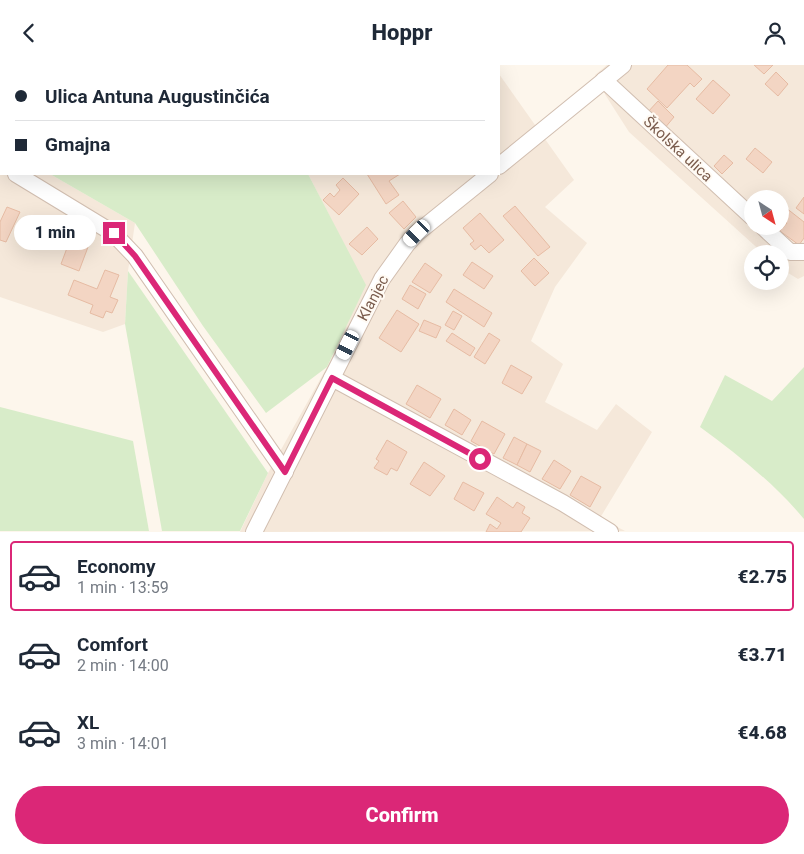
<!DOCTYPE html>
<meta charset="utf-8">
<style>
:root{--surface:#fff;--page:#f2f2f3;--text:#1f2937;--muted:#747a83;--line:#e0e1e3;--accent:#db2777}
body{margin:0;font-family:Roboto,sans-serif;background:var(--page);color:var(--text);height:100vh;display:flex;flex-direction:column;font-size:19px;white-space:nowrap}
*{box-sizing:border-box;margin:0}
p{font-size:16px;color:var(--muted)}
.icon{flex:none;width:28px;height:28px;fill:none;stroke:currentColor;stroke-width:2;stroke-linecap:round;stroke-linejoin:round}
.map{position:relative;height:467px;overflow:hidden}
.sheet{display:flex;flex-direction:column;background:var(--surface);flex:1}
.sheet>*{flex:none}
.top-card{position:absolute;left:0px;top:0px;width:500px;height:110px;box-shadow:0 5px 20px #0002;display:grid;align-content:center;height:110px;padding:0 15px;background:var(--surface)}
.needle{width:32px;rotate:144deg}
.controls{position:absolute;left:744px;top:125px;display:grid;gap:10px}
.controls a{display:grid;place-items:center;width:45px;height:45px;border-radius:50%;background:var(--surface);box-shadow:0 5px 20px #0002;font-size:25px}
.end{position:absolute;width:22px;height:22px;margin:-11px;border:6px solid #db2777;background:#fff;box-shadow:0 0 0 2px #fff}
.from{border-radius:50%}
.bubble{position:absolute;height:35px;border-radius:18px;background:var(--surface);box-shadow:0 5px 20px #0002;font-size:16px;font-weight:800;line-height:35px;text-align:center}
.car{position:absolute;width:15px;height:30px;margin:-15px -8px;border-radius:6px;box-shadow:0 0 4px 1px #0007;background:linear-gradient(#fff 24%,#345 0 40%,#fff 0 76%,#345 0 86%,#fff 0)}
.top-card b{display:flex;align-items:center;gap:18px;height:48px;font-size:19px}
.top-card b+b{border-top:1px solid var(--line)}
.top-card i{width:12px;height:12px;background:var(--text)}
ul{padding:9px 0 0;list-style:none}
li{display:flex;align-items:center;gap:15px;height:70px;margin:0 10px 8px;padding:0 5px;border:2px solid transparent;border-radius:5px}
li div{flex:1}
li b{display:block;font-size:19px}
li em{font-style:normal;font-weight:800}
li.current{border-color:var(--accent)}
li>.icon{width:45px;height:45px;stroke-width:1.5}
.cta{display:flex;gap:10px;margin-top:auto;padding:10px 15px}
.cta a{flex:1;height:58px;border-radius:30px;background:var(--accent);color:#fff;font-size:20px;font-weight:800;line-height:58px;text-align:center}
header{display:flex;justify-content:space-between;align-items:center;height:65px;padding:0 15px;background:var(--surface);font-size:22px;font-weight:800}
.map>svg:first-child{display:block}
.residential{fill:#f5e8da;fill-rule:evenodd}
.green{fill:#d8ecc9}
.building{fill:#f3d5c3;stroke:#e6bba3}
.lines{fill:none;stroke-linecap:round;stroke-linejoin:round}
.street-casing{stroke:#d1beb0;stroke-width:18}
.street{stroke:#fff;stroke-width:16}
.route{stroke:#db2777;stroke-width:6}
.labels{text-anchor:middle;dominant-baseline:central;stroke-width:4;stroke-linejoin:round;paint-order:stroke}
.street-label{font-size:15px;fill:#7a5c4d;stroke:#fffaf3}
</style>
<header><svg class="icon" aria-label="back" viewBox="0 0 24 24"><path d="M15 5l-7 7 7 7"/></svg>Hoppr<svg class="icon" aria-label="person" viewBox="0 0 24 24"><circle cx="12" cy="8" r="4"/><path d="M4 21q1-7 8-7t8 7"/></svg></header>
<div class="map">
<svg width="804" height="467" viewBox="0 0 804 467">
<rect width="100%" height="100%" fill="#fdf6ec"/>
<!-- residential -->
<g class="residential">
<path d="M607,0H804V211L798,214L780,203V189H764L629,67L606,31L595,10ZM752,134H780V161H752Z"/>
<path d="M499,9L574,115L545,142L587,178L555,222L531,276L563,299L545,337L597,365L616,339L652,367L600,453L625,466L240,467L268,408L327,302L365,220L308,109H499Z"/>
<path d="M0,74L1,109H50L135,158L128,206L125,259L103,267L0,232Z"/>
</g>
<!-- green -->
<g class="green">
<path d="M0,0H329L1,1V75Z"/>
<path d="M50,109H308L366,220L327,302L266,348L203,261L135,158Z"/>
<path d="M128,206L268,408L240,466H162L125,259Z"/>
<path d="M804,302V454C774,418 738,390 700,362L725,310L772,336Z"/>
<path d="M0,342L133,376L149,466H0Z"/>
</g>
<!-- building -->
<g class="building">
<path d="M668,0H687L702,14L694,22L690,18L667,43L647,24Z"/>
<path d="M754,0H773L764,9Z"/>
<path d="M776,7L788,19L778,31L765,19Z"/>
<path d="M713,15L730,30L713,49L696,34Z"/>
<path d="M658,36L674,52L664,64L647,48Z"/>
<path d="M755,83L772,97L763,108L746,94Z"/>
<path d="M724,90L733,98L722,109L714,101Z"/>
<path d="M367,109H400L389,116L399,130L386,139Z"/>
<path d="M343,113L359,129L339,150L323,135L330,128L334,132L340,125L336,120Z"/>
<path d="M804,132V149L796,143Z"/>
<path d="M403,136L416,152L404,164L389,148Z"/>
<path d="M781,139L804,157V173L799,180L780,166L787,158L780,152Z"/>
<path d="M515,141L550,182L538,191L503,151Z"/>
<path d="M7,142L20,147L6,177L0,175V157Z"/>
<path d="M480,148L504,175L489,188L481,180L475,185L470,179L474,176L463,163Z"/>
<path d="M367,162L378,174L362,190L349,179Z"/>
<path d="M70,175L88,182L79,206L61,199Z"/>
<path d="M534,193L549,208L535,221L521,206Z"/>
<path d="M472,197L493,211L484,224L463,210Z"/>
<path d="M425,198L442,210L430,228L412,217Z"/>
<path d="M105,205L119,210L110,232L118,235L112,248L106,246L103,253L90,248L93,240L68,230L74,215L97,224Z"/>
<path d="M410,220L426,229L418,244L402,234Z"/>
<path d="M454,224L492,248L484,262L446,237Z"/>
<path d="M397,245L419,259L401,287L379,273Z"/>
<path d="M453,246L462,251L454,265L445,260Z"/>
<path d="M424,255L441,262L436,273L419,266Z"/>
<path d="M452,268L475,283L470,291L446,276Z"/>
<path d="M489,268L500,275L485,299L474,292Z"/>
<path d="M511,300L532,312L522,329L502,318Z"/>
<path d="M417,320L441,334L430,353L406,339Z"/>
<path d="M454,344L471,355L462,370L445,360Z"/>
<path d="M482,356L505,369L494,389L471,376Z"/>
<path d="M514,372L527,379L517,400L503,393Z"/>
<path d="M387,375L407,387L397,406L391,403L387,410L374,403L379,396L376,394Z"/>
<path d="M527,379L541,386L530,407L517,400Z"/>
<path d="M554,395L571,406L560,424L542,414Z"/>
<path d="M424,397L445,411L430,431L410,419Z"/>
<path d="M581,411L601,422L590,442L570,430Z"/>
<path d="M463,417L484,428L474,446L454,434Z"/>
<path d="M497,432L513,443L517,437L525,442L522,448L530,453L521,467H486L490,459L497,464L501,458L486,449Z"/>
</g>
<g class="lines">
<!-- street casing -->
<g class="street-casing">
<g id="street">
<path d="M604,15L752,152"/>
<path d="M0,99L1,100"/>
<path d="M499,101L623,0"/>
<path d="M16,109L113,168L135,191L285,407"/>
<path d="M762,161L790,187H804"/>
<path d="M332,313L563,438L610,467"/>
<path d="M254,467L382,214L407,179L417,168L490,109"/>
</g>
</g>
<!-- street -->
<use href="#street" class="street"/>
</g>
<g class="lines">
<!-- route -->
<path class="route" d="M114,168L135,191L285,407L332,313L480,394"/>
</g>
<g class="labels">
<!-- street labels -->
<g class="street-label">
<text transform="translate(678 84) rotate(43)">Školska ulica</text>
<text transform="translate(373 233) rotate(-62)">Klanjec</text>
</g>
</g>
</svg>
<div class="controls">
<a><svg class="needle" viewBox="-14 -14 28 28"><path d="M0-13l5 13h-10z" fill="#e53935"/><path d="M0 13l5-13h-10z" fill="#747a83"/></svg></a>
<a><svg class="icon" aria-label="locate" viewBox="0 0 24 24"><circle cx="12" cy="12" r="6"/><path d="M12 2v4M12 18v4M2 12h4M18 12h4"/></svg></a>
</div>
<i class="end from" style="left:480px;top:394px"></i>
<i class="end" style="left:114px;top:168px"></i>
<div class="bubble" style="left:14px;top:150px;width:82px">1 min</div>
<i class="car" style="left:417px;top:168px;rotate:225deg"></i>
<i class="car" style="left:348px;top:280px;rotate:207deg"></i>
<div class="top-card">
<b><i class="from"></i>Ulica Antuna Augustinčića</b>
<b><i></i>Gmajna</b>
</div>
</div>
<section class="sheet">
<ul>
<li class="current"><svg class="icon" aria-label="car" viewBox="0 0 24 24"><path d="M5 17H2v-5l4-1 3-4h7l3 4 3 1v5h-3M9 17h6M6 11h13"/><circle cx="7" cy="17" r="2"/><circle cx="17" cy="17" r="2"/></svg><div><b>Economy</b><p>1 min · 13:59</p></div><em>€2.75</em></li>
<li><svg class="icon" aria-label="car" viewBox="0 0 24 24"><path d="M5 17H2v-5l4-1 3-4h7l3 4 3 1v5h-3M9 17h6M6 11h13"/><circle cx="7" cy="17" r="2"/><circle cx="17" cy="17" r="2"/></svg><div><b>Comfort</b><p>2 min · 14:00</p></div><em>€3.71</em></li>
<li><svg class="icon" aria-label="car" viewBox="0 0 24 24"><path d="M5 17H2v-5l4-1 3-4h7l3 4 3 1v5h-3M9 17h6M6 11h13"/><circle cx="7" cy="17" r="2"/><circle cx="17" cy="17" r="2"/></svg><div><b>XL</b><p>3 min · 14:01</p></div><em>€4.68</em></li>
</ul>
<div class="cta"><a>Confirm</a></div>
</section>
